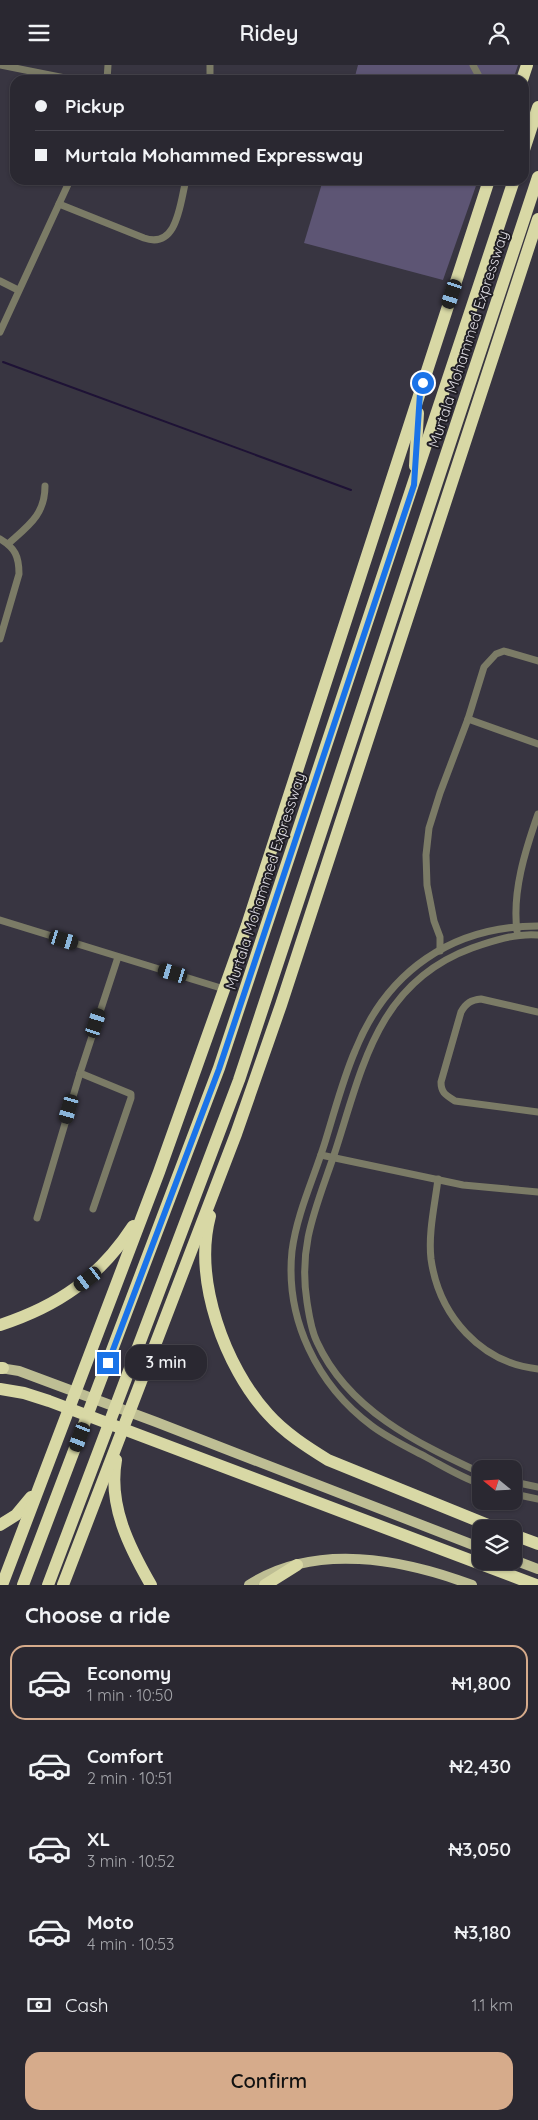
<!DOCTYPE html>
<meta charset="utf-8">
<style>
:root{--surface:#2a2831;--page:#36343d;--text:#f1f3f6;--muted:#a5a6ab;--line:#46444d;--accent:#d6ab8b}
body{margin:0;font-family:Quicksand,sans-serif;background:var(--page);color:var(--text);height:100vh;display:flex;flex-direction:column;font-size:19px;white-space:nowrap}
*{box-sizing:border-box;margin:0}
p{font-size:16px;color:var(--muted)}
.icon{flex:none;width:28px;height:28px;fill:none;stroke:currentColor;stroke-width:2;stroke-linecap:round;stroke-linejoin:round}
.map{position:relative;height:1520px;overflow:hidden}
.sheet{display:flex;flex-direction:column;background:var(--surface);flex:1}
.sheet>*{flex:none}
.banner{position:absolute;left:10px;top:10px;width:519px;height:110px;border-radius:15px;box-shadow:0 1px 4px #0004,0 0 0 1px var(--line);display:grid;align-content:center;height:110px;padding:0 25px;background:var(--surface)}
.needle{width:32px;rotate:288deg}
.buttons{position:absolute;left:472px;top:1395px;display:grid;gap:10px}
.buttons a{display:grid;place-items:center;width:50px;height:50px;border-radius:10px;background:var(--surface);box-shadow:0 1px 4px #0004,0 0 0 1px var(--line);font-size:25px}
.end{position:absolute;width:22px;height:22px;margin:-11px;border:6px solid #1a73e8;background:#fff;box-shadow:0 0 0 2px #fff}
.from{border-radius:50%}
.bubble{position:absolute;height:35px;border-radius:15px;background:var(--surface);box-shadow:0 1px 4px #0004,0 0 0 1px var(--line);font-size:16px;font-weight:600;line-height:35px;text-align:center}
.car{position:absolute;width:15px;height:30px;margin:-15px -8px;border-radius:6px;box-shadow:0 0 4px 1px #0007;background:linear-gradient(#222 24%,#8ab4d8 0 40%,#222 0 76%,#8ab4d8 0 86%,#222 0)}
.banner b{display:flex;align-items:center;gap:18px;height:48px;font-size:19px}
.banner b+b{border-top:1px solid var(--line)}
.banner i{width:12px;height:12px;background:var(--text)}
ul{padding:0;list-style:none}
li{display:flex;align-items:center;gap:15px;height:75px;margin:0 10px 8px;padding:0 15px;border:2px solid transparent;border-radius:15px}
li div{flex:1}
li b{display:block;font-size:19px}
li em{font-style:normal;font-weight:600}
li.selected{border-color:var(--accent)}
li>.icon{width:45px;height:45px;stroke-width:1.5}
h2{padding:0 25px;font-size:22px;line-height:60px}
.pay{display:flex;align-items:center;gap:12px;height:55px;padding:0 25px;font-size:19px}
.pay p{margin-inline-start:auto}
.button{display:flex;gap:10px;margin-top:auto;padding:10px 25px}
.button a{flex:1;height:58px;border-radius:15px;background:var(--accent);color:#111;font-size:20px;font-weight:600;line-height:58px;text-align:center}
header{display:flex;justify-content:space-between;align-items:center;height:65px;padding:0 25px;background:var(--surface);font-size:22px;font-weight:600}
.map>svg:first-child{display:block}
.green{fill:#5d5574}
.lines{fill:none;stroke-linecap:round;stroke-linejoin:round}
.stream{stroke:#1e1235;stroke-width:2}
.street{stroke:#7b7b66;stroke-width:7}
.primary{stroke:#bebe94;stroke-width:10}
.highway{stroke:#d8d8a5;stroke-width:12}
.route{stroke:#1a73e8;stroke-width:6}
.labels{text-anchor:middle;dominant-baseline:central;stroke-width:4;stroke-linejoin:round;paint-order:stroke}
.street-label{font-size:15px;fill:#dcdae2;stroke:#1f1d23}
</style>
<header><svg class="icon" aria-label="menu" viewBox="0 0 24 24"><path d="M4 6h16M4 12h16M4 18h16"/></svg>Ridey<svg class="icon" aria-label="person" viewBox="0 0 24 24"><circle cx="12" cy="8" r="4"/><path d="M4 21q1-7 8-7t8 7"/></svg></header>
<div class="map">
<svg width="538" height="1520" viewBox="0 0 538 1520">
<rect width="100%" height="100%" fill="#383541"/>
<!-- green -->
<g class="green">
<path d="M358,0H518L513,15H354Z"/>
<path d="M323,115H478L443,215L304,178Z"/>
</g>
<g class="lines">
<!-- stream -->
<path class="stream" d="M3,297L351,425"/>
<!-- street -->
<g class="street">
<path d="M0,0L75,15"/>
<path d="M473,0L481,15"/>
<path d="M107,15L108,0"/>
<path d="M210,15V0"/>
<path d="M59,139L144,173C178,185 180,137 186,115"/>
<path d="M0,216L18,225"/>
<path d="M0,267L70,115"/>
<path d="M0,474C15,483 19,491 19,509L0,574"/>
<path d="M8,479C28,461 45,450 45,421"/>
<path d="M468,654L538,679"/>
<path d="M0,855L224,924"/>
<path d="M517,866C512,827 525,786 538,749"/>
<path d="M440,886V872L434,856L427,820L426,790L429,763L440,728L468,654L484,602L496,589L504,586L538,596"/>
<path d="M538,947L481,934C471,935 466,938 461,947L441,1017C441,1028 446,1030 455,1036L538,1047"/>
<path d="M80,1008L131,1029V1033L93,1144"/>
<path d="M321,1090L463,1120L538,1127"/>
<path d="M438,1114C435,1139 428,1168 431,1194C439,1251 481,1298 538,1304"/>
<path d="M37,1153L80,1008L118,892"/>
<path d="M481,1408C417,1378 348,1345 317,1277C311,1265 309,1250 307,1237C298,1180 316,1143 334,1090C362,1005 376,918 472,883C492,876 516,868 538,870"/>
<path d="M514,1417L538,1422"/>
<path d="M481,1419C462,1413 443,1401 426,1392C407,1382 388,1373 372,1361C317,1320 285,1254 292,1186C297,1147 315,1111 326,1074C335,1045 343,1014 355,986C387,906 452,861 538,861"/>
<path d="M514,1429L538,1434"/>
</g>
<!-- primary -->
<g class="primary">
<path d="M0,1303L19,1306L156,1357L481,1483"/>
<path d="M514,1495L538,1504"/>
<path d="M249,1520C315,1477 403,1494 472,1520"/>
</g>
<!-- highway -->
<g class="highway">
<path d="M522,15L527,0"/>
<path d="M524,85L538,42"/>
<path d="M415,401L418,348"/>
<path d="M210,1151C193,1215 225,1302 268,1349C285,1368 307,1382 328,1395L498,1464"/>
<path d="M0,1260C58,1241 99,1213 133,1161"/>
<path d="M0,1303H3"/>
<path d="M0,1324L24,1328L49,1336L536,1520"/>
<path d="M116,1395C108,1440 129,1482 151,1520"/>
<path d="M0,1460L16,1450L31,1432"/>
<path d="M514,1470L538,1479"/>
<path d="M2,1520L159,1107L247,860L489,115"/>
<path d="M23,1520L219,1003L514,115"/>
<path d="M48,1520L239,1015L538,112"/>
<path d="M63,1520L236,1069L281,940L538,154"/>
<path d="M265,1520L297,1500"/>
</g>
</g>
<g class="lines">
<!-- route -->
<path class="route" d="M108,1298L219,1004L414,420L420,328L423,318"/>
</g>
<g class="labels">
<!-- street labels -->
<g class="street-label">
<text transform="translate(468 274) rotate(-72)">Murtala Mohammed Expressway</text>
<text transform="translate(265 816) rotate(-72)">Murtala Mohammed Expressway</text>
</g>
</g>
</svg>
<div class="buttons">
<a><svg class="needle" viewBox="-14 -14 28 28"><path d="M0-13l5 13h-10z" fill="#e53935"/><path d="M0 13l5-13h-10z" fill="#a5a6ab"/></svg></a>
<a><svg class="icon" aria-label="layers" viewBox="0 0 24 24"><path d="M12 4l9 5-9 5-9-5zM3 14l9 5 9-5"/></svg></a>
</div>
<i class="end from" style="left:423px;top:318px"></i>
<i class="end" style="left:108px;top:1298px"></i>
<div class="bubble" style="left:125px;top:1280px;width:82px">3 min</div>
<i class="car" style="left:452px;top:229px;rotate:198deg"></i>
<i class="car" style="left:64px;top:875px;rotate:107deg"></i>
<i class="car" style="left:173px;top:908px;rotate:287deg"></i>
<i class="car" style="left:96px;top:958px;rotate:18deg"></i>
<i class="car" style="left:69px;top:1044px;rotate:196deg"></i>
<i class="car" style="left:88px;top:1214px;rotate:233deg"></i>
<i class="car" style="left:80px;top:1372px;rotate:201deg"></i>
<div class="banner">
<b><i class="from"></i>Pickup</b>
<b><i></i>Murtala Mohammed Expressway</b>
</div>
</div>
<section class="sheet">
<h2>Choose a ride</h2>
<ul>
<li class="selected"><svg class="icon" aria-label="car" viewBox="0 0 24 24"><path d="M5 17H2v-5l4-1 3-4h7l3 4 3 1v5h-3M9 17h6M6 11h13"/><circle cx="7" cy="17" r="2"/><circle cx="17" cy="17" r="2"/></svg><div><b>Economy</b><p>1 min · 10:50</p></div><em>₦1,800</em></li>
<li><svg class="icon" aria-label="car" viewBox="0 0 24 24"><path d="M5 17H2v-5l4-1 3-4h7l3 4 3 1v5h-3M9 17h6M6 11h13"/><circle cx="7" cy="17" r="2"/><circle cx="17" cy="17" r="2"/></svg><div><b>Comfort</b><p>2 min · 10:51</p></div><em>₦2,430</em></li>
<li><svg class="icon" aria-label="car" viewBox="0 0 24 24"><path d="M5 17H2v-5l4-1 3-4h7l3 4 3 1v5h-3M9 17h6M6 11h13"/><circle cx="7" cy="17" r="2"/><circle cx="17" cy="17" r="2"/></svg><div><b>XL</b><p>3 min · 10:52</p></div><em>₦3,050</em></li>
<li><svg class="icon" aria-label="car" viewBox="0 0 24 24"><path d="M5 17H2v-5l4-1 3-4h7l3 4 3 1v5h-3M9 17h6M6 11h13"/><circle cx="7" cy="17" r="2"/><circle cx="17" cy="17" r="2"/></svg><div><b>Moto</b><p>4 min · 10:53</p></div><em>₦3,180</em></li>
</ul>
<div class="pay"><svg class="icon" aria-label="cash" viewBox="0 0 24 24"><path d="M3 7h18v10H3z"/><circle cx="12" cy="12" r="2"/></svg>Cash<p>1.1 km</p></div>
<div class="button"><a>Confirm</a></div>
</section>
